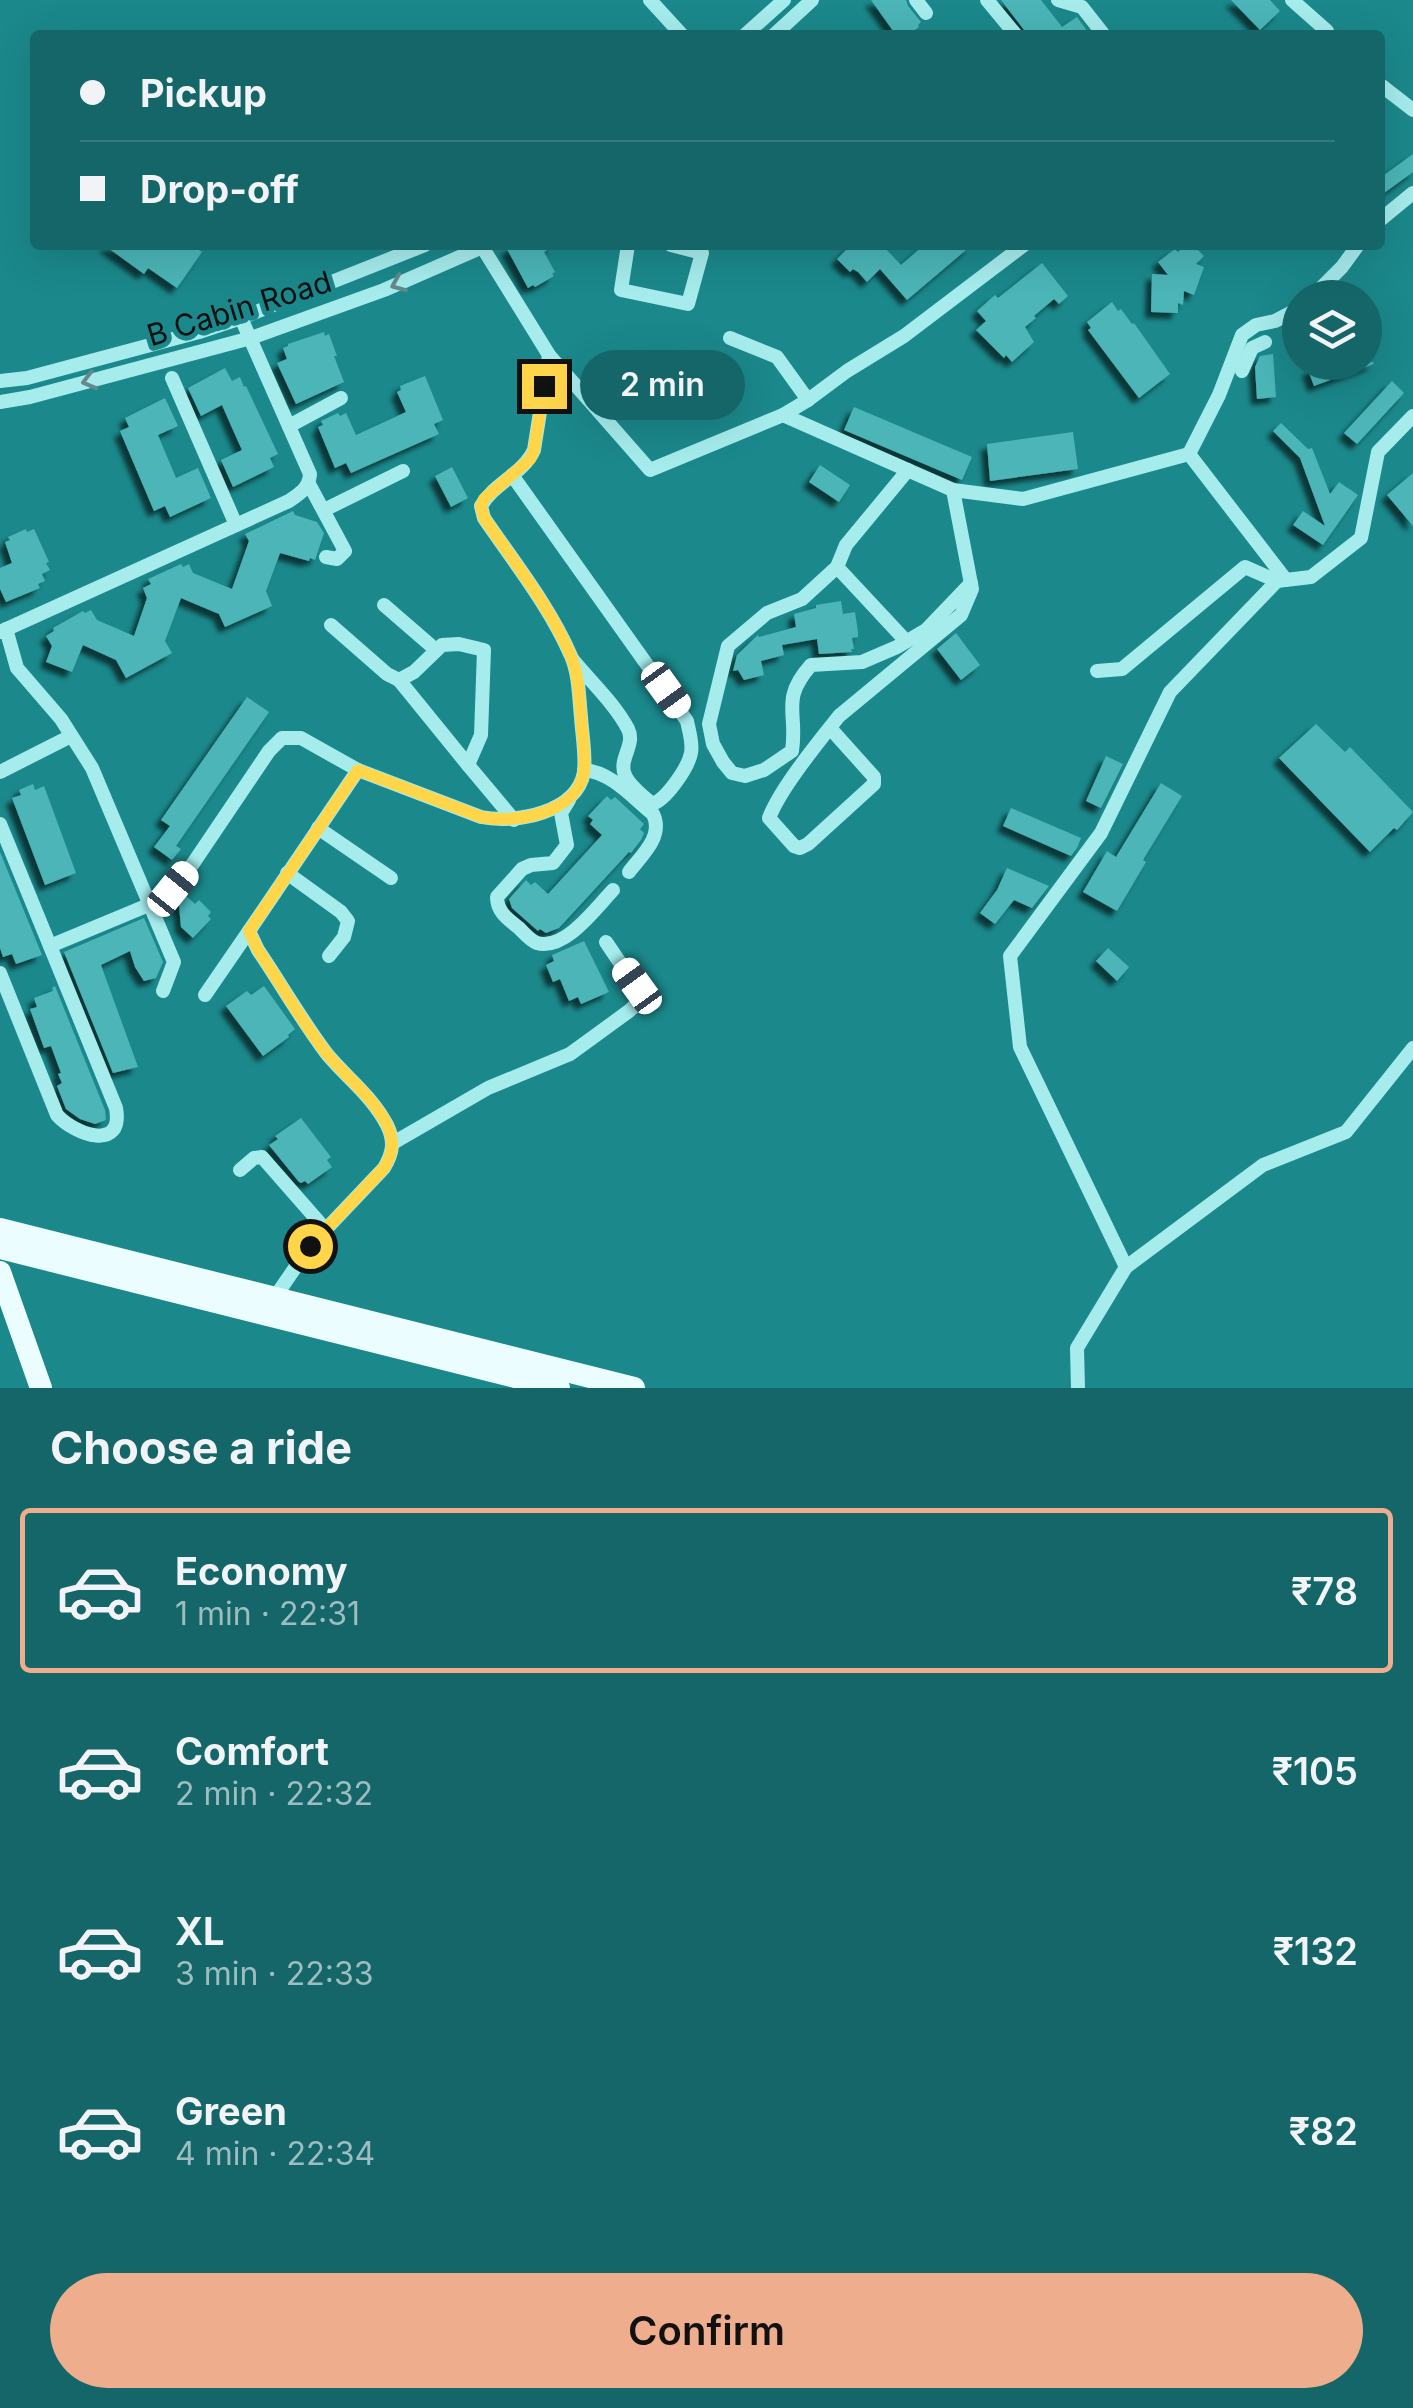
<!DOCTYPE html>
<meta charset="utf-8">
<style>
:root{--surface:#146668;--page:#1d6c6e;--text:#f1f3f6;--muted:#9dbdc0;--line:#337a7c;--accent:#eead8d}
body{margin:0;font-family:Inter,sans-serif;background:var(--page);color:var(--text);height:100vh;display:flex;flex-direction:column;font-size:38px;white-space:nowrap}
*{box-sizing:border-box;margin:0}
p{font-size:32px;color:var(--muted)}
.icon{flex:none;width:55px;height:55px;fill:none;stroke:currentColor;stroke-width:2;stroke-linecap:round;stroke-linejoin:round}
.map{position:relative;height:1388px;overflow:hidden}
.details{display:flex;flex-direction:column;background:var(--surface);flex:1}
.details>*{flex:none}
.hud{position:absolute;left:30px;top:30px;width:1355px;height:220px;border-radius:10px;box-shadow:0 10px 40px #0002;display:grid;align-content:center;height:220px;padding:0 50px;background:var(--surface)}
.buttons{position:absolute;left:1282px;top:280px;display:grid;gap:20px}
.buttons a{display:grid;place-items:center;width:100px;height:100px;border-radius:50%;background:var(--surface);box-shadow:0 10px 40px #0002;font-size:50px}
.end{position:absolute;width:45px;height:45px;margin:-22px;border:12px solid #ffd54a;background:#111;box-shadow:0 0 0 5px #111}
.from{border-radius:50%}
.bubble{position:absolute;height:70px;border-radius:35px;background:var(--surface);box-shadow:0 10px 40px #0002;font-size:32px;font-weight:600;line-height:70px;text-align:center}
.car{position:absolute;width:30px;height:60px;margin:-30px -15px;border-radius:12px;box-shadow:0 0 8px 2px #0007;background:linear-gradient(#fff 24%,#345 0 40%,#fff 0 76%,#345 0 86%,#fff 0)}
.hud b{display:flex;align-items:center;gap:35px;height:95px;font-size:38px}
.hud b+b{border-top:2px solid var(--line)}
.hud i{width:25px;height:25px;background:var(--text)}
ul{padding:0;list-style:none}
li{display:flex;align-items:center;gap:30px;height:165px;margin:0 20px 15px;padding:0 30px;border:5px solid transparent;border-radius:10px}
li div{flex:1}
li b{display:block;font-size:38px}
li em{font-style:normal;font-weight:600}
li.selected{border-color:var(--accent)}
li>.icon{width:90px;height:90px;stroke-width:1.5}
h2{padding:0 50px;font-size:45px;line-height:120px}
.primary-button{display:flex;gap:20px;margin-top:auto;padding:20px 50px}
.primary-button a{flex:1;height:115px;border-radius:60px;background:var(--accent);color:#111;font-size:40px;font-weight:600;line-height:115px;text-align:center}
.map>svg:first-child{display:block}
.building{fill:#4cb5b7;filter:url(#shadow)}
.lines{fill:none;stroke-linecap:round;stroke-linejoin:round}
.minor{stroke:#a6eced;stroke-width:14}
.primary{stroke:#ecfdff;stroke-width:22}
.oneway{stroke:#63898a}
.route{stroke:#ffd54a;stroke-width:12}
.labels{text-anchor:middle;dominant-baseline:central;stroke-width:10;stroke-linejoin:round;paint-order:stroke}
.street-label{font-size:30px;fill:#111;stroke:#1b888b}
</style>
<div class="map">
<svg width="1413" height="1388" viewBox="0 0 1413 1388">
<defs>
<filter id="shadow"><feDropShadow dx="-6" dy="6" stdDeviation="2.5" flood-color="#0009"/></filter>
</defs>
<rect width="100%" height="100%" fill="#1b888b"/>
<!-- building -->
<g class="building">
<path d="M871,0H906L908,6L921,22L918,25L919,27L908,35H896Z"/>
<path d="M1001,0H1041L1062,27L1077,17L1090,35H1028Z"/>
<path d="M1231,0H1270L1280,11L1260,30Z"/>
<path d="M1413,154V172L1380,196V178Z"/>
<path d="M104,245H192L202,252L177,288L148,268L144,274Z"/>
<path d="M514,245H555L544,252L555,272L552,274L554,276L535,287L533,285L528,288L507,249Z"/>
<path d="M851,245H882L901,265L924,245H972L907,300L880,269L867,282L858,272L853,269L850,272L837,259Z"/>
<path d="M1186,245H1193L1204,256L1196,264L1204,267L1194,295L1184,291L1183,305L1178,303V313L1151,312L1152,274L1168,275L1158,262L1175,249L1178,252Z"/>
<path d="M1042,263L1068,296L1059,304L1054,299L1034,316L1036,318L1025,327L1034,342L1012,362L1006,355L1004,358L976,330L986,321L977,311L995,295L998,298Z"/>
<path d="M1112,302L1118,311L1121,309L1132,324L1134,323L1170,374L1139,398L1088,330L1091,328L1087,322Z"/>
<path d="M324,332L325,336L329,334L337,356H334L344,382L296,404L277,363L287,359L283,348L288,346V344Z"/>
<path d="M1273,354L1276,397L1257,399L1255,367L1260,356Z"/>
<path d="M1328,362H1373L1374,364L1314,386L1308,370Z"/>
<path d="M225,368L232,381L240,377L244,387L246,386L278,454L270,458L274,467L233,487L221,460L242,450L233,430L222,405L201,416L188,388Z"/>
<path d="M425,376L443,420L434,424L439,434L351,473L346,463L335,468L318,427L323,425L321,421L338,413L340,416L346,413L356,435L406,412L397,392L401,390L400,386Z"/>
<path d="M1392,381L1404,393L1357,444L1344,433Z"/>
<path d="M165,398L178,426L158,435L176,478L198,468L211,498L170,517L165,506L154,511L120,431L129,427L125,418Z"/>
<path d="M854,407L972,457L962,480L844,430Z"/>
<path d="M1281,423L1308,449L1312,448L1330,494L1339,482L1358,495L1323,545L1293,525L1303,511L1325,526L1300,458L1273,431Z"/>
<path d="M1073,432L1078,469L990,481L987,444Z"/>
<path d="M820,465L850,485L839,502L809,482Z"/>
<path d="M452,467L468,498L451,507L435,476Z"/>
<path d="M1413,473V526L1387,495Z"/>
<path d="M293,511L295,515L317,522L324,533L315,560L310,558L309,561L280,553L266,591L272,606L225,627L219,614L181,598L165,641L172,653L126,678L116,660L83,645L72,672L46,662L52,646L46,636L54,631L53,628L83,611L85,613L91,610L97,620L134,636L147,598L143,588L151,584L148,579L181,564L183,567L189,564L193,573L232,589L249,541L245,534Z"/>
<path d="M26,529L27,532L34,529L49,562L46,563L50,570L42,574L45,581L38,584L40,588L6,602L0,589V568L12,563L5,542L10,540L8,537Z"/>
<path d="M841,601L843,614L855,612L858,632V637L852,638L854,649H851L852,652L819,654L817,639L782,645L784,655L761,661L764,675L744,680L738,670L733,671L737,655L758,635L759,637L796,627L794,614L816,608V605Z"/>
<path d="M956,633L980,665L961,680L937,649Z"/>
<path d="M247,697L269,712L176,846L181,849L172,860L154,847L170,826L161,820Z"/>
<path d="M1316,724L1345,752L1350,747L1413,812L1397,830L1394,828L1370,852L1279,758Z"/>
<path d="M1106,756L1123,764L1101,808L1086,801Z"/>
<path d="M1161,783L1182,796L1143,860L1146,862L1117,911L1083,892L1107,851L1116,857Z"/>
<path d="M33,784L35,790L44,786L76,873L45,885L12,798L21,795L19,790Z"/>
<path d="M607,796L611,800L615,797L644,824L640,829L644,833L641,840L631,853L629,852L559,928L546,933L540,929L538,931L512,908L509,899L526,880L531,885L535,882L548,894L602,835L590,824L593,820L588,816Z"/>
<path d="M1011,808L1081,838L1077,848L1071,856L1003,826Z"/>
<path d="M0,852L42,955L16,964L12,954L3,957L0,948Z"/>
<path d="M1007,868L1049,886L1032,908L1014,900L995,924L980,913L997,890Z"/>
<path d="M183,893L195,904L199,900L211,912L208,916L211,919L193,938L181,927L179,906L172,900Z"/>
<path d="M144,918L163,962L156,978L144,981L135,967L130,951L101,965L138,1067L113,1073L64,952Z"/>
<path d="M584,941L609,992L581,1004L578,997L569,1001L560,979L553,982L546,965L554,961L552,955Z"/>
<path d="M1108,948L1129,967L1117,981L1096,961Z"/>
<path d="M55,986L105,1110L106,1120L95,1124L80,1119L66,1109L57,1086L62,1083L58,1074L61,1073L51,1046L44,1048L30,1009L37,1007L34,998L53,991L52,988Z"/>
<path d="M264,986L295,1029L288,1035L289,1037L263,1056L226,1006L247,991L251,995Z"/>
<path d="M301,1118L331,1157L327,1160L332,1167L308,1184L305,1181L301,1183L299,1182L269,1145L278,1139L275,1136Z"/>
</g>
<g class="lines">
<!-- minor -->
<g class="minor">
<path d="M650,0L682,35"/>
<path d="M916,0L926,13"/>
<path d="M987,0L1016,35"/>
<path d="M1058,0L1082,7L1104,35"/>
<path d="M1292,0L1327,31L1321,35"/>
<path d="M745,35L784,0"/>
<path d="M774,35L812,0"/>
<path d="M1382,86L1413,110"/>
<path d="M1380,220L1413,193"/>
<path d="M481,245L549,355L650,470L783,415L808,400L847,371L904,336L1024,245"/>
<path d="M628,245L621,290L688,304L702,253L671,245"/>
<path d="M1311,298L1342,267L1358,245"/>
<path d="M730,338L777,357L808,400"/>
<path d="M1242,371L1252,348L1265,342"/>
<path d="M172,378L236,525"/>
<path d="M0,381L27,378L199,332L241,318L425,245"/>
<path d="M0,402L30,397L251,338L384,290L487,245"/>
<path d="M783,415L953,490L1023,499L1189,454L1286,580"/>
<path d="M289,426L341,398"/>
<path d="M1189,454L1219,395L1242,335L1256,325L1275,321L1300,308"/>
<path d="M908,470L846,545L837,567L802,599L767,613L728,646L709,724L713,744L723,762L732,773L745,776L764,770L792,751C798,712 780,700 811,665L862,662L897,647L926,630L971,583"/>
<path d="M512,475L687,721C689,731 693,743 691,753C688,768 666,800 652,804C643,796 629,786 625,775C618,759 636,745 628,729C615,704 591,682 573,660"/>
<path d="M309,484L345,551L337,559L326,557"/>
<path d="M324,510L403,471"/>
<path d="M837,567L906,641"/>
<path d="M384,605L436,650"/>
<path d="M331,625L387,674L399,680L414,672L442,645L459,644L484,650L481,735L468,765L514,820"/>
<path d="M6,629L17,668L61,719L92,768L174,962L163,991"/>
<path d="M0,632L289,501C301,493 309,488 310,474L241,318"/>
<path d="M1097,671L1122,669L1245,567L1277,581L1311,577L1361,538L1378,452L1413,416"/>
<path d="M399,680L468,765"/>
<path d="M830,728L874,777V784L808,844L800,848L794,846L769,818C781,787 818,743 839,716L961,615L972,589L953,490"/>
<path d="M584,770C611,772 632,797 653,814C664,836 642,855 629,872"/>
<path d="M0,772L71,736"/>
<path d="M569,800L561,813L567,845L553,863L531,865L522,869L497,897C497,912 508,919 519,928C524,933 531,941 537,943C565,951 596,908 613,890"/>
<path d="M0,824L50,946L151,904"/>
<path d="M318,828L391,878"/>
<path d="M287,873L341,912L348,921L344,937L329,956"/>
<path d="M173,889L190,868L269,751L282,738H301L358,770L481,817C515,824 577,813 584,772C586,755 582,734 581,717C579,698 579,674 571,656C550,607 514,562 484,518L481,506C494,483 523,474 534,450L549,355"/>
<path d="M0,973L57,1115C75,1135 124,1152 116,1108L50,946"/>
<path d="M205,995L249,931"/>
<path d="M393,1143L488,1088L570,1054L629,1011L639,1002L641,994L606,942"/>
<path d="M240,1170L254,1158L262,1157L326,1230"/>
<path d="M1126,1267L1263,1165L1346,1132L1413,1048"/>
<path d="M273,1300L310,1246L384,1168C393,1153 395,1141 387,1125C372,1096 347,1078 327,1054C302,1021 281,984 258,950L249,931L358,770"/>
<path d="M1078,1388L1077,1348L1126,1267L1020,1047L1010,956L1101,833L1170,692L1277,581"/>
</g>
<!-- primary -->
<g class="primary">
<path d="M0,1229L634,1388"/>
<path d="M0,1248L559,1388"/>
<path d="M0,1272L41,1388"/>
</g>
</g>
<!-- one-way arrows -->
<defs><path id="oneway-chevron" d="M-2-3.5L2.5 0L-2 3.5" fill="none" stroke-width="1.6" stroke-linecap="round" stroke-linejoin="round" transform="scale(2.5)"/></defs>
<g class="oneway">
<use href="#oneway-chevron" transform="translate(398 284) rotate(157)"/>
<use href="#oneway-chevron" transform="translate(89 381) rotate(165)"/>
</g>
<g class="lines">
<!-- route -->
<path class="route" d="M310,1246L384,1168C393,1153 395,1142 387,1125C372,1096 347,1078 327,1054C302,1022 281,984 258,950L249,931L358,770L481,817C515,824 577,813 584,772C586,755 582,734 581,717C579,698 579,675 571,656C550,607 514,562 484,518L481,506L484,499L530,459L534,450L544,386"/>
</g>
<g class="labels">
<!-- street labels -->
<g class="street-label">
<text transform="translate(239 308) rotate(-17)">B Cabin Road</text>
</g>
</g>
</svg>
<div class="buttons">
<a><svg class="icon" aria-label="layers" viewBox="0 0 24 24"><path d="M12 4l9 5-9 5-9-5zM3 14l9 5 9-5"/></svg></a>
</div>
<i class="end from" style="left:310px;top:1246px"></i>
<i class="end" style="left:544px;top:386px"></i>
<div class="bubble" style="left:580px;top:350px;width:165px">2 min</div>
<i class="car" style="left:666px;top:690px;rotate:144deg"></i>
<i class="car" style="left:173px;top:889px;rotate:39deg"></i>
<i class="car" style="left:637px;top:986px;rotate:324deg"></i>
<div class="hud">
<b><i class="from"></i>Pickup</b>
<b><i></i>Drop-off</b>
</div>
</div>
<section class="details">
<h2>Choose a ride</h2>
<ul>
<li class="selected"><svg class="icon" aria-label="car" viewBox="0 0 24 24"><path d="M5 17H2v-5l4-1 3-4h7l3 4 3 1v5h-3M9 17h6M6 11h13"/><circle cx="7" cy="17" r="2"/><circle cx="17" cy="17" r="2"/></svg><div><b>Economy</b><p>1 min · 22:31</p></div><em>₹78</em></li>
<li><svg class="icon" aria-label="car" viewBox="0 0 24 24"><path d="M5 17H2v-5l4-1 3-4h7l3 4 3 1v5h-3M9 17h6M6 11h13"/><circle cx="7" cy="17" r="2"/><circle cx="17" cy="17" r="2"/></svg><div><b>Comfort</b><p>2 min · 22:32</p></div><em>₹105</em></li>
<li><svg class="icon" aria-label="car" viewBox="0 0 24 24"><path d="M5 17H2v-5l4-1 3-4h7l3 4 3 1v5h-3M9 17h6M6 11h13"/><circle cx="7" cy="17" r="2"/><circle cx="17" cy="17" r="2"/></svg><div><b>XL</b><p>3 min · 22:33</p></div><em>₹132</em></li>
<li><svg class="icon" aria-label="car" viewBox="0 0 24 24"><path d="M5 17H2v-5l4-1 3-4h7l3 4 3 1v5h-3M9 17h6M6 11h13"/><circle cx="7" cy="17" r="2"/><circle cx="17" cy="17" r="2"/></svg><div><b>Green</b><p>4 min · 22:34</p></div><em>₹82</em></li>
</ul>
<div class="primary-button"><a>Confirm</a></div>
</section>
